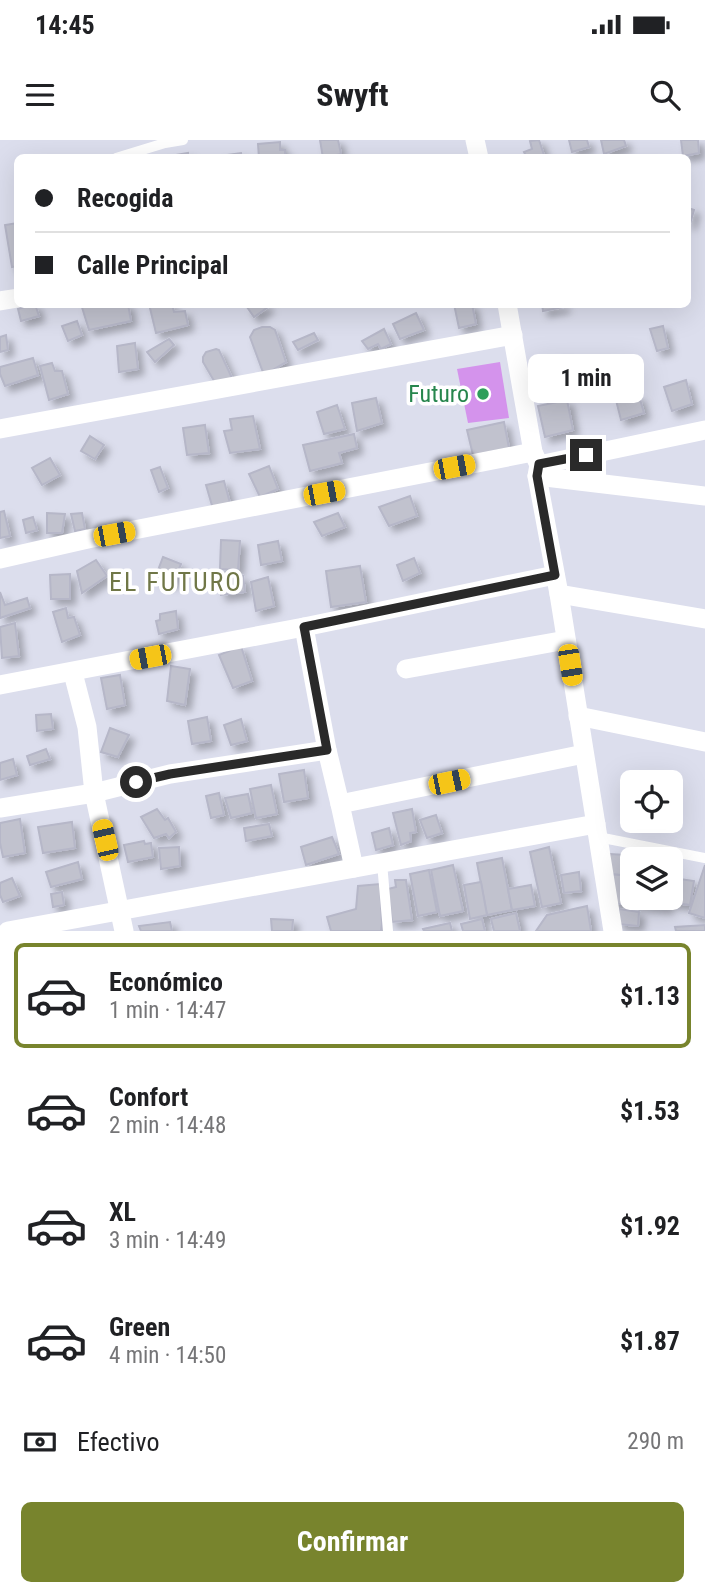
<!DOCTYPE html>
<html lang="es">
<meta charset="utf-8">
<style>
:root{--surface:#fff;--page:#f2f2f2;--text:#202124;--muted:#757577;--line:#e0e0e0;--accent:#78842d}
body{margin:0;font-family:"Roboto Condensed",sans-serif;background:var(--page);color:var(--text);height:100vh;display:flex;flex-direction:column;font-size:26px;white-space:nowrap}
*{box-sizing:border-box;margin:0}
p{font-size:23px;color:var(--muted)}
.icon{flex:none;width:38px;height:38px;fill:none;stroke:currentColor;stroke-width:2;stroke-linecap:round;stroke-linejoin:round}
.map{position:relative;height:791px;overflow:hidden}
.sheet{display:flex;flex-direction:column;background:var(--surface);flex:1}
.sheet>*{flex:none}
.guide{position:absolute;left:14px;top:14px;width:677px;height:154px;border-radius:10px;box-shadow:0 7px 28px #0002;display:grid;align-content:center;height:154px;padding:0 21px;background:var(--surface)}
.fabs{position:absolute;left:620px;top:630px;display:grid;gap:14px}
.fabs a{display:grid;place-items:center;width:63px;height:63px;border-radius:10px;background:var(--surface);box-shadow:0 7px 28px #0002;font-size:35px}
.end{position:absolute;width:32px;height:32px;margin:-16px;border:9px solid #2a2a2a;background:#fff;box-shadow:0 0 0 4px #fff}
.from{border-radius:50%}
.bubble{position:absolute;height:49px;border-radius:10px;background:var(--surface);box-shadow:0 7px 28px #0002;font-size:23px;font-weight:700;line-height:49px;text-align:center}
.car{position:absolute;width:21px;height:42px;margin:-21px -10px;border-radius:9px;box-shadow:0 0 5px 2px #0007;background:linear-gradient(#f5c518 24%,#345 0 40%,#f5c518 0 76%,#345 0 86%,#f5c518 0)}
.guide b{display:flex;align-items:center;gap:24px;height:66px;font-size:26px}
.guide b+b{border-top:2px solid var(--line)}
.guide i{width:18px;height:18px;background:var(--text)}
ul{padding:12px 0 0;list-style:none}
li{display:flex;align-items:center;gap:21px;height:105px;margin:0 14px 10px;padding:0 7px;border:4px solid transparent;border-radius:10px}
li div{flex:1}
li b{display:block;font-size:26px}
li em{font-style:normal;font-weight:700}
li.selected{border-color:var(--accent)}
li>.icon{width:63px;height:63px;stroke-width:1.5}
.pay{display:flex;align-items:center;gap:18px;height:77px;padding:0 21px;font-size:26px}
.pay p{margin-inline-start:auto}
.button{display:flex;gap:14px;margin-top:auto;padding:14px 21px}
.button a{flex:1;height:80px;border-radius:10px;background:var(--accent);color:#fff;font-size:28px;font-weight:700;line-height:80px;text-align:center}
.status{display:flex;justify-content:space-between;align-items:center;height:49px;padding:0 35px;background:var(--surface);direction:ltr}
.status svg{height:19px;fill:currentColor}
header{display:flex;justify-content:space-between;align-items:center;height:91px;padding:0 21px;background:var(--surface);font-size:32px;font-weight:700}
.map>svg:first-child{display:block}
.pitch{fill:#d493ec}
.building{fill:#c1c2ce;stroke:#b6b7c8;stroke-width:2;filter:url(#shadow)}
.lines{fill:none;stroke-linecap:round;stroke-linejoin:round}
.lane{stroke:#fff;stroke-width:10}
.street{stroke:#fff;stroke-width:19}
.route{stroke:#2a2a2a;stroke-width:9}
.leisure-dot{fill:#2e9e5b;stroke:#fff;stroke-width:2.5}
.labels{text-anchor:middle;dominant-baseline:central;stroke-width:7;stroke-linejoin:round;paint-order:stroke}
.leisure-label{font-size:24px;fill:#27864d;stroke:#fff;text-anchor:end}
.neighbourhood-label{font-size:26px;letter-spacing:2px;fill:#707747;stroke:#fff}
</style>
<div class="status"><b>14:45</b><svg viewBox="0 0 49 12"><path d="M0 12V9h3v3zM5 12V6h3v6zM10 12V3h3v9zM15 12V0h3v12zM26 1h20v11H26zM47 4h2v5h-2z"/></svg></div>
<header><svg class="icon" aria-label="menu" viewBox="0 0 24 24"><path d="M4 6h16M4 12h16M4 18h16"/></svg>Swyft<svg class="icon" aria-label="search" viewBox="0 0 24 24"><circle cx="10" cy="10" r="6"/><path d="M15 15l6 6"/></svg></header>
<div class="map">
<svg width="705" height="791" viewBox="0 0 705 791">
<defs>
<filter id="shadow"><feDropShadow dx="5.5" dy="5.5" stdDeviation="3.5" flood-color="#0004"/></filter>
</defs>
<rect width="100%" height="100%" fill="#dcdeed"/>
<!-- pitch -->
<path class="pitch" d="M500,222L509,278L468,283L457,229Z"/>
<!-- building -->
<g class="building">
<path d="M320,0H338L341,14L323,18Z"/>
<path d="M539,0L545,18H527L524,12L532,9L530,1Z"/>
<path d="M569,0H587L589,7L572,12Z"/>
<path d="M601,0H624L626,6L604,14Z"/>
<path d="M681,0H698L699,13L683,16Z"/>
<path d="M280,2V10H285V18H259L258,4Z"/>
<path d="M188,13V18H158Z"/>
<path d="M241,13L242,18H220L219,16Z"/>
<path d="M688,68L694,70L690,84H688Z"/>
<path d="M18,83V126L12,127L5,85Z"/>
<path d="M35,164L39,176L21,181L18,169Z"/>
<path d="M81,164H128L131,181L89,190Z"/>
<path d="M149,164H172L174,172L185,171L188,185L156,193Z"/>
<path d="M251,164H266L268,167L254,177L247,167Z"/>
<path d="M454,164H472L476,184L459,188Z"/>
<path d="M542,164H564V167L543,171Z"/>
<path d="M416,173L424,190L400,199L393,184Z"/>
<path d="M77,181L82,195L68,201L62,186Z"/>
<path d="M663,186L668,208L657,211L650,189Z"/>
<path d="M262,187H270L275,190L286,222L264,235L250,197L254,190Z"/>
<path d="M384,189L391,204L381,209L378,204L368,209L362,201Z"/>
<path d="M314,193L318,200L298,210L293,202Z"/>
<path d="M6,195L8,210L0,212V197Z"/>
<path d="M169,199L174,205L155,222L147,212Z"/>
<path d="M135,203L138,229L119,232L117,206Z"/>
<path d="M216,209L219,210L232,238L217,246L203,222V217L206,212Z"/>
<path d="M565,216L568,226L550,232L546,220Z"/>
<path d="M33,218L38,235L5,246L0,234V227Z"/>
<path d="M52,223L55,231H62L68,254L49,260L40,226Z"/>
<path d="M686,240L692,264L672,271L664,247Z"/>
<path d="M639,256L644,273L621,280L616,260Z"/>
<path d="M376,258L382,283L357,291L352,263Z"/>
<path d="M567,260L573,290L545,297L538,266Z"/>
<path d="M337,265L345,289L324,294L317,272Z"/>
<path d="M253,276L260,309L230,313L224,291L232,290L230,279Z"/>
<path d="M504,282L509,308L473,315L467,290Z"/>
<path d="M205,285L209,313L187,315L183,288Z"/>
<path d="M354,294L357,308L339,313L342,323L310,331L303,305Z"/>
<path d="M90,296L104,305L95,319L81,311Z"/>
<path d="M50,318L60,335L42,345L32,328Z"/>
<path d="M269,326L278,349L260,357L249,334Z"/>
<path d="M160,327L168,348L159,352L151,330Z"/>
<path d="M224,341L230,363L213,369L206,345Z"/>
<path d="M410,356L417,376L389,386L379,367Z"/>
<path d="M4,371L10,396L0,398V372Z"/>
<path d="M47,373L65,374L62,393H47Z"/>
<path d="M82,373L85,389L75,391L71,374Z"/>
<path d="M338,373L345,387L322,396L314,382Z"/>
<path d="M33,377L37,390L26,393L23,380Z"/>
<path d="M221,400L240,401L238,430L220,429Z"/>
<path d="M278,401L282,421L261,425L258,405Z"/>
<path d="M163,417L181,424L173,443L155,438Z"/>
<path d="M414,418L420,433L403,441L397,425Z"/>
<path d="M96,420L107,436L82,453L77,431Z"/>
<path d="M360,426L366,462L331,467L326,431Z"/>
<path d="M70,434V459H51L50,435Z"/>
<path d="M243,436L245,452L221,455L219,440Z"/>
<path d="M268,437L274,466L256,471L251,442Z"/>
<path d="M0,452L5,465L27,458L30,468L0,478Z"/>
<path d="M66,468L68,478L74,477L80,495L62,502L53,472Z"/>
<path d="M176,471L178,489L159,494L156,481L160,480V474Z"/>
<path d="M15,483L19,516L2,518L0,487Z"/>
<path d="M241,506L252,541L233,548L219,515Z"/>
<path d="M171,526L190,529L185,565L167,561Z"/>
<path d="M120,535L125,565L107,569L101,538Z"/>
<path d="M51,574L53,589L37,591L36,575Z"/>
<path d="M207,577L211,601L192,604L188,581Z"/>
<path d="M241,579L247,601L231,605L224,585Z"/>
<path d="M110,588L129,595L118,617L101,612Z"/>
<path d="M46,609L50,619L30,625L27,616Z"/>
<path d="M13,619L17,635L0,640V623Z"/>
<path d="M304,630L308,658L284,662L279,634Z"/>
<path d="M271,645L277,674L256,678L250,649Z"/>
<path d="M219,653L224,675L211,678L206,656Z"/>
<path d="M248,654L252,673L231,678L225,658Z"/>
<path d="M157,669L165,680L168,678L176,692L169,698L166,694L154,698L141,677Z"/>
<path d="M412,669L416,692L410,693L411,701L401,705L393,673Z"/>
<path d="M436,675L442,693L427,698L420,680Z"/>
<path d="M20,679L25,713L3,717L0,703V683Z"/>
<path d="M72,682L75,708L43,713L38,687Z"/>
<path d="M269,684L272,696L246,701L244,688Z"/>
<path d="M389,688L393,705L376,710L372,693Z"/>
<path d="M332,697L339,714L306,725L301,707Z"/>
<path d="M144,701L145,704L151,703L153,717L128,722L124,705Z"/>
<path d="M179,707L180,726L161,729L159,708Z"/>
<path d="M549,707L561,763L542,767L530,712Z"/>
<path d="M610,714L641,716L640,719H632V736L608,734Z"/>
<path d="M502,718L512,770L487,775L477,723Z"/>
<path d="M78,722L82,739L51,747L46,732Z"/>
<path d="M453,725L463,771L440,776L431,730Z"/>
<path d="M705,725V778L689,773Z"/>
<path d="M429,730L437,772L418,776L410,734Z"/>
<path d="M579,732L581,751L564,753L561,735Z"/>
<path d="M608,734L632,736V758H638V764H611Z"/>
<path d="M12,738L20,756L3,762L0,755V743Z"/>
<path d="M673,738L694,741L690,765L669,762Z"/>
<path d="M395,740H406L412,780L392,782L388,749L396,747Z"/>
<path d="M481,742L487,775L470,779L464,745Z"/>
<path d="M380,744L382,783L381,791H331L327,777L356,769L358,746Z"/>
<path d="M531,745L535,766L512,770L508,749Z"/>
<path d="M62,752L64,765L53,767L51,754Z"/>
<path d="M641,758H668L667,768L640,765Z"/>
<path d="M587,766L591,791H536L547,775Z"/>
<path d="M619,769L639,772L638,786L618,784Z"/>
<path d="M516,773L520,791H494L491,779Z"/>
<path d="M271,779L293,780L292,791H272Z"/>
<path d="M482,779L485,791H463L461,784Z"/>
<path d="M170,782L172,791H141L139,786Z"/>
<path d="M450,783L452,791H424L423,789Z"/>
<path d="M705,785V791H676L675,787Z"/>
</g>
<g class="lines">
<!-- lane -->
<g class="lane">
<path d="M116,18L165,3L183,0"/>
<path d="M598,697L705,718"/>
<path d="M382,723L388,791"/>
</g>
<!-- street -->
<g class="street">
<path d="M475,0L479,18"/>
<path d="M0,161L18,158"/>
<path d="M507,164L533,312L539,325L537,336L559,454L613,791"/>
<path d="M0,289L513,195"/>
<path d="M539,325L705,290"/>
<path d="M537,336L705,356"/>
<path d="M0,419L88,399L533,312"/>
<path d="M559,454L705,479"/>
<path d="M304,487L327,610L340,664"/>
<path d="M406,529L566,500"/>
<path d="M73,533L87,587L94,653L124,791"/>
<path d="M0,545L304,487L555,435"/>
<path d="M578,576L705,602"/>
<path d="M0,668L94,653L170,634L327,610"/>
<path d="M354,728L340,664L584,614"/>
<path d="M8,791L596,684"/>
</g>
</g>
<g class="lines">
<!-- route -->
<path class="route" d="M136,642L170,634L327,610L304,487L555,435L537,336L539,324L586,315"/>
</g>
<!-- markers -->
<circle class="leisure-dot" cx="483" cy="254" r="7"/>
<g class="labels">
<!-- leisure labels -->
<g class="leisure-label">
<text x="469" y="254">Futuro</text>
</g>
<!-- neighbourhood labels -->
<g class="neighbourhood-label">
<text x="176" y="442">EL FUTURO</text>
</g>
</g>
</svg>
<div class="fabs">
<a><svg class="icon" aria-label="locate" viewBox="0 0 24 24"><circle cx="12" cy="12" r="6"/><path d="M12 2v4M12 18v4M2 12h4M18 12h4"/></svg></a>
<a><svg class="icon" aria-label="layers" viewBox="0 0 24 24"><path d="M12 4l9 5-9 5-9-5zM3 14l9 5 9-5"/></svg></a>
</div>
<i class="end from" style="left:136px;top:642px"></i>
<i class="end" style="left:586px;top:315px"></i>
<div class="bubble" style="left:528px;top:214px;width:116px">1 min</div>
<i class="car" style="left:454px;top:327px;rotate:79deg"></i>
<i class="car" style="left:324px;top:353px;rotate:79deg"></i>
<i class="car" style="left:114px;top:394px;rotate:79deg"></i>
<i class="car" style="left:150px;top:517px;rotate:259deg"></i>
<i class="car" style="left:570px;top:525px;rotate:171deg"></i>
<i class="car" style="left:449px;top:642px;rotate:78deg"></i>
<i class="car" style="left:105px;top:700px;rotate:347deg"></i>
<div class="guide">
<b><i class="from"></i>Recogida</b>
<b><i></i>Calle Principal</b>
</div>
</div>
<section class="sheet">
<ul>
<li class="selected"><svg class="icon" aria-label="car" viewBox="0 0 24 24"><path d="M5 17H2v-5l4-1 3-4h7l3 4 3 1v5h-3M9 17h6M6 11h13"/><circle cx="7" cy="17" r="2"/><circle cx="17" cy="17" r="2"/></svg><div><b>Económico</b><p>1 min · 14:47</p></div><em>$1.13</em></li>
<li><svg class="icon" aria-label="car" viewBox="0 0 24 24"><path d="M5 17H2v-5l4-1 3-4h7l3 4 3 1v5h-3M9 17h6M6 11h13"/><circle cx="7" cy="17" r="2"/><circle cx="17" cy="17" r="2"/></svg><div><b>Confort</b><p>2 min · 14:48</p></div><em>$1.53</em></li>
<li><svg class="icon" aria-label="car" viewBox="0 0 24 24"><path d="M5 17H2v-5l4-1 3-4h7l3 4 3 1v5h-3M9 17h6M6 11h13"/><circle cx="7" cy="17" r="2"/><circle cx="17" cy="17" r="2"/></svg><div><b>XL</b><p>3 min · 14:49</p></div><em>$1.92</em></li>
<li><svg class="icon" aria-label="car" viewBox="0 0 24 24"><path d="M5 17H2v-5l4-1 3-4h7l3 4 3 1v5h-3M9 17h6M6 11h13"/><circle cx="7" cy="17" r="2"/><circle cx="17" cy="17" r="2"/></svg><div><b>Green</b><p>4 min · 14:50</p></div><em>$1.87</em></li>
</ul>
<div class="pay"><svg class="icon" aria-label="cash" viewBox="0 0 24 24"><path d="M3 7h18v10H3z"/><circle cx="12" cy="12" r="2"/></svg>Efectivo<p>290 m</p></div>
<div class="button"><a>Confirmar</a></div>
</section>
